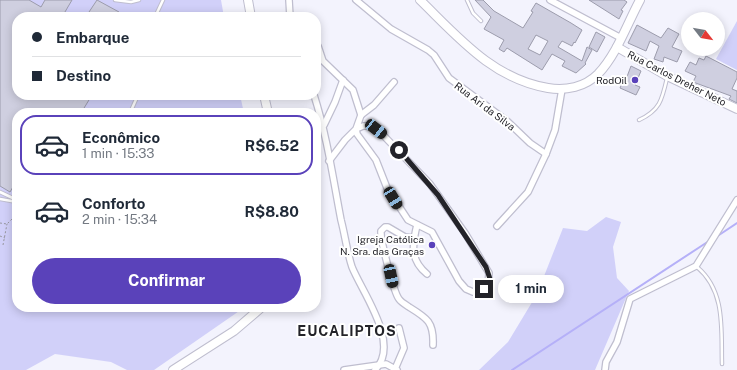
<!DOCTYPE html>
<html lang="pt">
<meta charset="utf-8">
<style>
:root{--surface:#fff;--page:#f2f2f3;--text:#1f2937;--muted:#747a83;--line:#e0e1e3;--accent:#5a42ba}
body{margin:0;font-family:"Public Sans",sans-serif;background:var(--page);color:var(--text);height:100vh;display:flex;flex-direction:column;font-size:15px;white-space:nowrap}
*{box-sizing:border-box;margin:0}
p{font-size:13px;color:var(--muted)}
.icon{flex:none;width:22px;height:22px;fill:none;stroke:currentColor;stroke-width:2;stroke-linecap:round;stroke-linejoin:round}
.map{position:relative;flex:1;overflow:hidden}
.details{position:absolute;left:12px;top:108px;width:309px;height:204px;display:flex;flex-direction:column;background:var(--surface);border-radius:16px;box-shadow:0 2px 10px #0003}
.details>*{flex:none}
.top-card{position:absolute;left:12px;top:12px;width:309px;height:88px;border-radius:16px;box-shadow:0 2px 10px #0003;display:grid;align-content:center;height:88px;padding:0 20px;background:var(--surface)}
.needle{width:26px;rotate:121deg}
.tools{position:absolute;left:681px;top:12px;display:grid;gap:8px}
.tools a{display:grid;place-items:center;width:44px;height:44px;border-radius:50%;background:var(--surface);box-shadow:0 2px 10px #0003;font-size:20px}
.end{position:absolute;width:18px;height:18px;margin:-9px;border:5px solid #232329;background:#fff;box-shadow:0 0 0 2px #fff}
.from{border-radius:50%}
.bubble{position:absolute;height:28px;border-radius:14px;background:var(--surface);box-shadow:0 2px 10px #0003;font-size:13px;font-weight:700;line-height:28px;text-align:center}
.car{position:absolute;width:12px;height:24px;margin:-12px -6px;border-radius:5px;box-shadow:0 0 3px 1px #0007;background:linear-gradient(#222 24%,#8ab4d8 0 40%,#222 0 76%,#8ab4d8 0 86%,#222 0)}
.top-card b{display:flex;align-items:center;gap:14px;height:38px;font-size:15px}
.top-card b+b{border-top:1px solid var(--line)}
.top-card i{width:10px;height:10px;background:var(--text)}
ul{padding:7px 0 0;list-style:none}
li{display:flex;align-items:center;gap:12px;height:60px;margin:0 8px 6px;padding:0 12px;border:2px solid transparent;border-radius:16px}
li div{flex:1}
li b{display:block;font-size:15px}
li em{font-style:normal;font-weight:700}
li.current{border-color:var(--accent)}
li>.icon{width:36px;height:36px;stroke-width:1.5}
.button{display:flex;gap:8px;margin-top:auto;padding:8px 20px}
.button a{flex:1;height:46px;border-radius:24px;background:var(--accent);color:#fff;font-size:16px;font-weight:700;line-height:46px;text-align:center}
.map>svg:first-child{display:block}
.green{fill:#d1d0f9}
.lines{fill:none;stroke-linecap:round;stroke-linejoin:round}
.stream{stroke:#b5b0f8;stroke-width:2}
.building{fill:#cfcfe0;stroke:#9c9cac;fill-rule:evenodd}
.lane-casing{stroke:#bfbecf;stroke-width:4.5}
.street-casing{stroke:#bfbecf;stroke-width:8}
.secondary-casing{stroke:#bfbecf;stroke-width:10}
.path{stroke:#97979f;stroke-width:1;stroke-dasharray:2 2;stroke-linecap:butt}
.lane{stroke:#fff;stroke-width:2.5}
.street{stroke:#fff;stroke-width:5.5}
.secondary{stroke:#fff;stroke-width:8}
.route{stroke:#232329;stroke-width:5}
.poi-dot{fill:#5a42ba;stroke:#fff;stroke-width:1.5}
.labels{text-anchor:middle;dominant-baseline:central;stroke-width:4;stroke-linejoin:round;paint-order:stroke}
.street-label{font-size:10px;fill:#232329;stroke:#fff}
.poi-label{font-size:10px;fill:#232329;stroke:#fff;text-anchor:end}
.district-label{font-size:14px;font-weight:bold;letter-spacing:1px;fill:#232329;stroke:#fff}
</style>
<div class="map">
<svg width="737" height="370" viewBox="0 0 737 370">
<rect width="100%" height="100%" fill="#f3f3fd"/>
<!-- green -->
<g class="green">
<path d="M0,0H221L224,17H17V95H240L244,113H17V307H245L154,370H127L111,362L55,354L26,370H0Z"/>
<path d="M737,21V70L716,59Z"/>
<path d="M606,217L621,222L613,247L617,278L629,291L595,370H479L508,342L537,294L563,228L587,231Z"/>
</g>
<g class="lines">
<!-- stream -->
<g class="stream">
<path d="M716,237L737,223"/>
<path d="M512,370L709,241"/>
</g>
</g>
<!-- building -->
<g class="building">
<path d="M0,0H29L41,7L45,0H72L62,17H17V95H92L81,113H17V180L10,192L0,186Z"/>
<path d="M97,0L119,12L116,17H96L89,12Z"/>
<path d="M475,0H483L494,11L523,28L533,12L531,11L536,3L571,23L582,30L575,43L574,42L572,46L562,41L558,47L582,61L587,47L592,50L585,63L586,64L576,73L562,66L565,61L552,54L542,70L507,48L504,52L499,49L504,40L484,29L491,17ZM536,35L548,41L540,55L528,49Z"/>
<path d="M589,0H624L627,2L621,10L623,11L619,19Z"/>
<path d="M637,25L661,38L668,28L679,34L672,47L682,51L677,62L664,57L663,62L654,59L659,46L650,41L646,51L628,43Z"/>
<path d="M596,32L605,37L597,52L589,47Z"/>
<path d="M706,56L737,72V78L732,89L737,91V103L729,99L731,96L693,82L696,76L685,71L690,62L696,65L699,58L704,60Z"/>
<path d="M631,66L641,71L635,85L640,87L636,95L620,88L623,81L625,82Z"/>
</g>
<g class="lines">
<!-- lane casing -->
<g class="lane-casing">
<g id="lane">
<path d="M115,0L131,2L139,0"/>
<path d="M467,0L473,13L481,21"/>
<path d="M155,17L163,0"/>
<path d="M130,113L138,95"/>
<path d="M639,120C660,110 662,100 667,78"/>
<path d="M0,192L17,200"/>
<path d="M0,199L17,202"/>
<path d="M697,267C726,291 721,330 722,364"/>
</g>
</g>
<!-- street casing -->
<g class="street-casing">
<g id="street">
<path d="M289,0L290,17"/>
<path d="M356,0L391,29L428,50L434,55L449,78L507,121L530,143L546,154L555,130L562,89"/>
<path d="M550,0L621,38"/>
<path d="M318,46L323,61L353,90L361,115"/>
<path d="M314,95C327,136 333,178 341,220C345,235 347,252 352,267C363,294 401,344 375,370"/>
<path d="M324,125L335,102L343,80"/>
<path d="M329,161L345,140L356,129L363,126H370L384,136L430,184L465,233L489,273L488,284L483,289L473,292L466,289L459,281L432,232L408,220L387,188L376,160L357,134L356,129L361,115L374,105L394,82"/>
<path d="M417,225C412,245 410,260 427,274"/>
<path d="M497,226L528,192L546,154"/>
<path d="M414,238L405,237L388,227H385L381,231C380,239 394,293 399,299C401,302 406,305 409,307C427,318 434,322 433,345"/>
<path d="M395,369L404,348L399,328"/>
<path d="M344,370L386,364L397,370"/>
<path d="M605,370L606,362L617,342L630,299L696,266L737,200"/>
</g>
</g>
<!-- secondary casing -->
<g class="secondary-casing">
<g id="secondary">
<path d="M248,0L251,17"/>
<path d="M420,0C458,37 493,79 548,88C566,91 585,87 598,74C617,54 627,24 640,0"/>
<path d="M617,47L667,76L737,109"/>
<path d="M264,95L268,113"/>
<path d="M173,370L234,331L262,307"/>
</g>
</g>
<!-- path -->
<g class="path">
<path d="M0,223L7,224L17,214"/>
<path d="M0,236L5,238"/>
<path d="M3,245L7,224"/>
</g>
<!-- lane -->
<use href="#lane" class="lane"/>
<!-- street -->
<use href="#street" class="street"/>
<!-- secondary -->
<use href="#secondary" class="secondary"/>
</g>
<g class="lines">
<!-- route -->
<path class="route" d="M399,150L438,195L486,267L490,279L484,289"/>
</g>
<!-- markers -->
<g class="poi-dot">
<circle cx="635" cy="80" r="4"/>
<circle cx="432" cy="245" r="4"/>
</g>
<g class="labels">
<!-- street labels -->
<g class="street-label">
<text transform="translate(677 78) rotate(27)">Rua Carlos Dreher Neto</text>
<text transform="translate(485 106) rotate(37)">Rua Ari da Silva</text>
</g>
<!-- poi labels -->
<g class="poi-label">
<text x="627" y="80">RodOil</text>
<text x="424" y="239">Igreja Católica<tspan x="424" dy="12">N. Sra. das Graças</tspan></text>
</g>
<!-- district labels -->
<g class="district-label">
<text x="347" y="331">EUCALIPTOS</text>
</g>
</g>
</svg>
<div class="tools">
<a><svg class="needle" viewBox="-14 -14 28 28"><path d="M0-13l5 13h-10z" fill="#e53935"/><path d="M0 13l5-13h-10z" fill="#747a83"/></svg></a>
</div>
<i class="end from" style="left:399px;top:150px"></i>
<i class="end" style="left:484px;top:289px"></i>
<div class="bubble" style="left:498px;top:275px;width:66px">1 min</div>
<i class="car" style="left:376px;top:129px;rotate:128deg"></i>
<i class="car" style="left:393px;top:198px;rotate:149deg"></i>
<i class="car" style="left:391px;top:276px;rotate:168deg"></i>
<div class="top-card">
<b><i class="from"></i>Embarque</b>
<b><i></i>Destino</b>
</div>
<section class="details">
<ul>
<li class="current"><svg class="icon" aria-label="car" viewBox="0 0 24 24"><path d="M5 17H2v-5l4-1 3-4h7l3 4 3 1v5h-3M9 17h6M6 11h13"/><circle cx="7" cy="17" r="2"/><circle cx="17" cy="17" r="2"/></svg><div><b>Econômico</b><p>1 min · 15:33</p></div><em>R$6.52</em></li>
<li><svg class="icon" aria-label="car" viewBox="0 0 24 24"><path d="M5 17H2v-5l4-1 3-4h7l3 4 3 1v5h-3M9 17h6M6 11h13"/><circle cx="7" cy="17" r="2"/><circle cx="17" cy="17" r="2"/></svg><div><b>Conforto</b><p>2 min · 15:34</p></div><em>R$8.80</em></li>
</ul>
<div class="button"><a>Confirmar</a></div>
</section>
</div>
